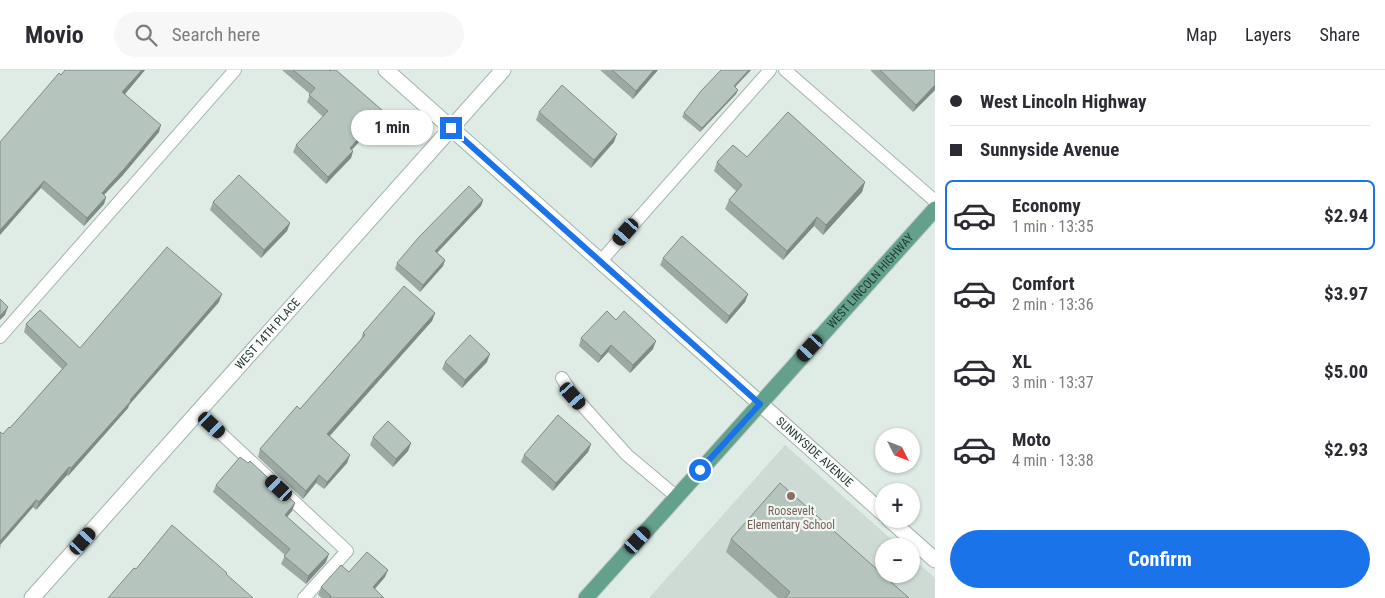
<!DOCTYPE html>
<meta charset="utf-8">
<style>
:root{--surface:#fff;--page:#f7f7f7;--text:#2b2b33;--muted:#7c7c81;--line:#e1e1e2;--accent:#1a73e8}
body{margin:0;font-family:"Roboto Condensed",sans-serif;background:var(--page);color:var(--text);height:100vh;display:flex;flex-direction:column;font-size:19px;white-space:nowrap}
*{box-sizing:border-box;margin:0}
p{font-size:16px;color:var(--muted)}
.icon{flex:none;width:28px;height:28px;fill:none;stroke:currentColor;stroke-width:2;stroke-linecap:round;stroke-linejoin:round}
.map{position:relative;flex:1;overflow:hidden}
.side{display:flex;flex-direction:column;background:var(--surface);width:450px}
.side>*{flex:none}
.banner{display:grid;align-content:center;height:110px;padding:0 15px;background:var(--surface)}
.needle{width:32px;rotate:132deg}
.buttons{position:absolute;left:875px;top:358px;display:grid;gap:10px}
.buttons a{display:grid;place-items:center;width:45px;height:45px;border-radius:50%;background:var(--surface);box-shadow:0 1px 4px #0004;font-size:25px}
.end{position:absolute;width:22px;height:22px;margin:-11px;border:6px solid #1a73e8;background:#fff;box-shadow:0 0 0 2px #fff}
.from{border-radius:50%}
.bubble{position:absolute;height:35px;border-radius:18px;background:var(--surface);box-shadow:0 1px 4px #0004;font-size:16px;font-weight:700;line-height:35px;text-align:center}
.car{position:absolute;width:15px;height:30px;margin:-15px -8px;border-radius:6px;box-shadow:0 0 4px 1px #0007;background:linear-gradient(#222 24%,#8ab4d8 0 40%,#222 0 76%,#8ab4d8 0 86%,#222 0)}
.banner b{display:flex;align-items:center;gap:18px;height:48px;font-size:19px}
.banner b+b{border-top:1px solid var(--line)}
.banner i{width:12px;height:12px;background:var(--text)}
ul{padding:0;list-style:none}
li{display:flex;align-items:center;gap:15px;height:70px;margin:0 10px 8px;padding:0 5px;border:2px solid transparent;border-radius:8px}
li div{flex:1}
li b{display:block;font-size:19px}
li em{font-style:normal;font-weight:700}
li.active{border-color:var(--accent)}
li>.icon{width:45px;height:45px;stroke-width:1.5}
.action{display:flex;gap:10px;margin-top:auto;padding:10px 15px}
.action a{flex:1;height:58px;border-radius:30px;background:var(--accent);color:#fff;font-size:20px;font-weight:700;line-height:58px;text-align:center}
header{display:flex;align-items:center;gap:30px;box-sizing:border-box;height:70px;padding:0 25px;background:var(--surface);border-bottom:1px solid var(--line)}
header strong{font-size:24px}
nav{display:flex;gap:28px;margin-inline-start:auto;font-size:18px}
.search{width:350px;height:45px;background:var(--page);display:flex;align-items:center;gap:12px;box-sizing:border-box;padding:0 18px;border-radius:28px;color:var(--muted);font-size:19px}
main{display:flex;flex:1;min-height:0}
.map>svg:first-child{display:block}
.built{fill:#cedad4}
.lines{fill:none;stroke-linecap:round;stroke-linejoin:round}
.lane-casing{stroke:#a2b3ac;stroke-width:14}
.street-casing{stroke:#a2b3ac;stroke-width:17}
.primary-casing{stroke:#c1c8c6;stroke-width:17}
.lane{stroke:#fff;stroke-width:12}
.street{stroke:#fff;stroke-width:15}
.primary{stroke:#64a18c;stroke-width:15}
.wall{fill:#9ca9a3}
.shaded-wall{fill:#7f8a85}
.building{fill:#b5c5be;stroke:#7f8a85}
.route{stroke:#1a73e8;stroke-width:6}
.education-dot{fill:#8d6e63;stroke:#f0f7f3;stroke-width:2}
.labels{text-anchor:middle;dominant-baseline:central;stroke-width:4.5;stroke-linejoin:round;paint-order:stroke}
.street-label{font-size:12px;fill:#203b32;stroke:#f0f7f3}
.education-label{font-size:12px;fill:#785e54;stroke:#f0f7f3}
</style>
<header>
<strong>Movio</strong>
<div class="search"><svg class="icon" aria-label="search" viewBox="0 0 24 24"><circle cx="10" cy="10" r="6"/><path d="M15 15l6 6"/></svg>Search here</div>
<nav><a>Map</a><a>Layers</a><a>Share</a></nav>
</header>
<main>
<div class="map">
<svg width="935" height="528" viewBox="0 0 935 528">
<rect width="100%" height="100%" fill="#dfebe5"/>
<!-- built -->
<path class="built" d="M785,375L899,476H884V504H911V487L935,508V528H649Z"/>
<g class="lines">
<!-- lane casing -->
<g class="lane-casing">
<g id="lane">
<path d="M785,0L935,131"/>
<path d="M600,192L770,0"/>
<path d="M0,267L235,0"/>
<path d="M562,308L573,325L627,385L677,427"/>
<path d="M198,342L347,481L304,528"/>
</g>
</g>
<!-- street casing -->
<g class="street-casing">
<g id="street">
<path id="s1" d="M386,0L884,444"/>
<path d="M889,449L935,490"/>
<path id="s2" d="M32,528L503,0"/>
</g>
</g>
<!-- primary casing -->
<g class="primary-casing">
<g id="primary">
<path id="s3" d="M586,528L935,139"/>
</g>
</g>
<!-- lane -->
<use href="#lane" class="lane"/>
<!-- street -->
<use href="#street" class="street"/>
<!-- primary -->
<use href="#primary" class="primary"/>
</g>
<!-- wall -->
<g class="wall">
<path d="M145,0L125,24L159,62L122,106L104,125L106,127L104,134L84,156L41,118L61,5Z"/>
<path d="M282,0H329L383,41L380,48L352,80L353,81L351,88L326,114L293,82L296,75L323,47L307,32L310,24Z"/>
<path d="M600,0H658L633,29Z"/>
<path d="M751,0L735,17L738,20L736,24L700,62L682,47L684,43Z"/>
<path d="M871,0H935V20L913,42L871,1Z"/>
<path d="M539,42L614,72L591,98L536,50Z"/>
<path d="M747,87L865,112L862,122L823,165L814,156L783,190L725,139L729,130L736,121L714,101L717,92Z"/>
<path d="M483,130L481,136L437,183L445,190L443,196L420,222L395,199L397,193Z"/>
<path d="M213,132L290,153L287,161L261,188L210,140Z"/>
<path d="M663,188L748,224L745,232L726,254L660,195Z"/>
<path d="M219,232L129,335L128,338L68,406L67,405L36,440L33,437L0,475L1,476L0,478V362L3,364L10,358L62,299L24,262L26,254L80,278Z"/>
<path d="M435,243L432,251L330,366L350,385L347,393L324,419L316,413L303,429L258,387L260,379L300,339L361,269L363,263Z"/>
<path d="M616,250L653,279L630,303L608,282L598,293L579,276L581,268Z"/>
<path d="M445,292H487L462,318L442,299Z"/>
<path d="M373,367L411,373L408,381L393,397L370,375Z"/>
<path d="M591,374L588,382L553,421L521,392L524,385Z"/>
<path d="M216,415L295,433L292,441L287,447L326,492L306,514L281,494L285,485L213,422Z"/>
<path d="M731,469L909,528H778L726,482Z"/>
<path d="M349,502L385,507L375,519L384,528H322L318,525L321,517Z"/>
</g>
<!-- shaded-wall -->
<g class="shaded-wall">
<path d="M142,0H145L120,30L122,22Z"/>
<path d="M654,0H658L633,29L636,21Z"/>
<path d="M749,0H751L732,20L734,16Z"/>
<path d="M935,15V20L913,42L916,35Z"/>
<path d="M738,20L736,24L700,62L702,58Z"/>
<path d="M383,41L380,48L347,85L350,78Z"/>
<path d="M161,55L159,62L122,106L99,130L102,123Z"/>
<path d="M617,64L614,72L591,98L594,90Z"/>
<path d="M353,81L351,88L326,114L328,107Z"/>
<path d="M44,111L41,118L0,165V160Z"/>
<path d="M865,112L862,122L823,165L826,155Z"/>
<path d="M106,127L104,134L84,156L87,148Z"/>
<path d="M483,130L481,136L433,187L435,181Z"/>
<path d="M817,147L814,156L783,190L787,181Z"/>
<path d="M290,153L287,161L261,188L264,180Z"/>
<path d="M445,190L443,196L420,222L423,215Z"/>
<path d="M222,224L219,232L129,335L128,338L68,406L71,398Z"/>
<path d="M748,224L745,232L726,254L729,246Z"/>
<path d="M8,237L5,245L0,250V246Z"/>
<path d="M435,243L432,251L324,372L327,364Z"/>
<path d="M656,271L653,279L630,303L633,295Z"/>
<path d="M611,275L608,282L598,293L601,286Z"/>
<path d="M490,284L487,292L462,318L465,310Z"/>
<path d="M411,373L408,381L393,397L396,389Z"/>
<path d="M591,374L588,382L553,421L556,413Z"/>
<path d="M350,385L347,393L324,419L327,412Z"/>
<path d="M69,397L67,405L36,440L39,432Z"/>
<path d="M319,405L316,413L303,429L306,421Z"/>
<path d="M36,430L33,437L0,475V471Z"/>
<path d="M295,433L292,441L282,453L285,445Z"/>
<path d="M329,484L326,492L306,514L308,506Z"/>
<path d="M388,500L385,507L370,524L373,517Z"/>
</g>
<!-- building -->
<g class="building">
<path d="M65,0H142L122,22L161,55L124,99L102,123L106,127L87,148L44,111L0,160V72L59,3L61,5Z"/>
<path d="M293,0H329L330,1L331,0H336L383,41L350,78L353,81L328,107L296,75L328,41L309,25L315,18Z"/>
<path d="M612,0H654L636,21Z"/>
<path d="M721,0H749L734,16L738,20L702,58L684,43L701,21Z"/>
<path d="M880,0H935V15L916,35Z"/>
<path d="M562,15L617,64L594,90L539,42Z"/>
<path d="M788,42L865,112L826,155L817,147L787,181L729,130L742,115L717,92L733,75L747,87Z"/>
<path d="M239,105L290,153L264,180L213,132Z"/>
<path d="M469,116L483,130L435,181L445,190L423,215L397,193L419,167Z"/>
<path d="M682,166L748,224L729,246L663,188Z"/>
<path d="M167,177L222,224L130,330L131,331L71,398L69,397L39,432L36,430L0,471V362L3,364L9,357L10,358L67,294L26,254L40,240L80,278Z"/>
<path d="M404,216L435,243L327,364L350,385L327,412L319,405L306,421L260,379L297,336L300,339L365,265L363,263Z"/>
<path d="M0,229L8,237L0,246Z"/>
<path d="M607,241L616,250L624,241L656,271L633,295L611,275L601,286L581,268Z"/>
<path d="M470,265L490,284L465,310L445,292Z"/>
<path d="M558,345L591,374L556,413L524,385Z"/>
<path d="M388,351L411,373L396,389L373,367Z"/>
<path d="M240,387L248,393L250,391L295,433L285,445L329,484L308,506L284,486L290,479L216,415Z"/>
<path d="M780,413L909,528H785L790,522L731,469Z"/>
<path d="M172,455L227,503L226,504L253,528H108L134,498L136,499Z"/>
<path d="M367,482L388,500L373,517L384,528H330L331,526L321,517L341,495L349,502Z"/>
</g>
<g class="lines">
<!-- route -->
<path class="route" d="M451,58L760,334L700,400"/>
</g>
<!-- markers -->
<circle class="education-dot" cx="791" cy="426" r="5"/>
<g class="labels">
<!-- street labels -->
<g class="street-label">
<text stroke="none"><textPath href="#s3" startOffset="426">WEST LINCOLN HIGHWAY</textPath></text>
<text stroke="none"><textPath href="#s2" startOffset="354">WEST 14TH PLACE</textPath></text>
<text stroke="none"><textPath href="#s1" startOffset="574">SUNNYSIDE AVENUE</textPath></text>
</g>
<!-- education labels -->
<g class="education-label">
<text x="791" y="441">Roosevelt<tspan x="791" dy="14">Elementary School</tspan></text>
</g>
</g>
</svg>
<div class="buttons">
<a><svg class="needle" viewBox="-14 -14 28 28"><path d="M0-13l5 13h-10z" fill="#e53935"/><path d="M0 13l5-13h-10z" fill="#7c7c81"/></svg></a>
<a>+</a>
<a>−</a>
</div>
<i class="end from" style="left:700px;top:400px"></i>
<i class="end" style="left:451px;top:58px"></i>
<div class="bubble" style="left:351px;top:40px;width:82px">1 min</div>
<i class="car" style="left:626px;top:162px;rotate:221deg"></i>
<i class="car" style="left:810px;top:278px;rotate:222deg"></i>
<i class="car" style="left:573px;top:326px;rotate:139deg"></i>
<i class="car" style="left:212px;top:355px;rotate:133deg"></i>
<i class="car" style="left:279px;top:418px;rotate:313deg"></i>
<i class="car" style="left:638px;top:470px;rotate:42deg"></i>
<i class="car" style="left:83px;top:471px;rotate:42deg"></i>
</div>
<section class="side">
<div class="banner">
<b><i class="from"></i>West Lincoln Highway</b>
<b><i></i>Sunnyside Avenue</b>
</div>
<ul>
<li class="active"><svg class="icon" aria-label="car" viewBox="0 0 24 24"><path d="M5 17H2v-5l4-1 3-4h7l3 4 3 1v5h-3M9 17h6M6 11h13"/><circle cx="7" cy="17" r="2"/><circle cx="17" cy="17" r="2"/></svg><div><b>Economy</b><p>1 min · 13:35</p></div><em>$2.94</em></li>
<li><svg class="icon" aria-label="car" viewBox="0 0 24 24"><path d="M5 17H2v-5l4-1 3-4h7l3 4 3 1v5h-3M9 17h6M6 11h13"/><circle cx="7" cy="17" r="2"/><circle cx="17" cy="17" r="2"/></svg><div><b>Comfort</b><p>2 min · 13:36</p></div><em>$3.97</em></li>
<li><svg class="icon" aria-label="car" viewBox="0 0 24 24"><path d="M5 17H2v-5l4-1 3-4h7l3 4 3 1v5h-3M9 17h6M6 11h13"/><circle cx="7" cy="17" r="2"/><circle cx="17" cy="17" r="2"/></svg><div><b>XL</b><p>3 min · 13:37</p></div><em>$5.00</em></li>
<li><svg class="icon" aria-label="car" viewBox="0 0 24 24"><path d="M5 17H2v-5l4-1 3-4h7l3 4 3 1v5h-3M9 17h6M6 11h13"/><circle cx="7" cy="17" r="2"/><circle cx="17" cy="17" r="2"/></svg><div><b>Moto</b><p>4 min · 13:38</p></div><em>$2.93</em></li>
</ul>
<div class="action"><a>Confirm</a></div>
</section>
</main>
